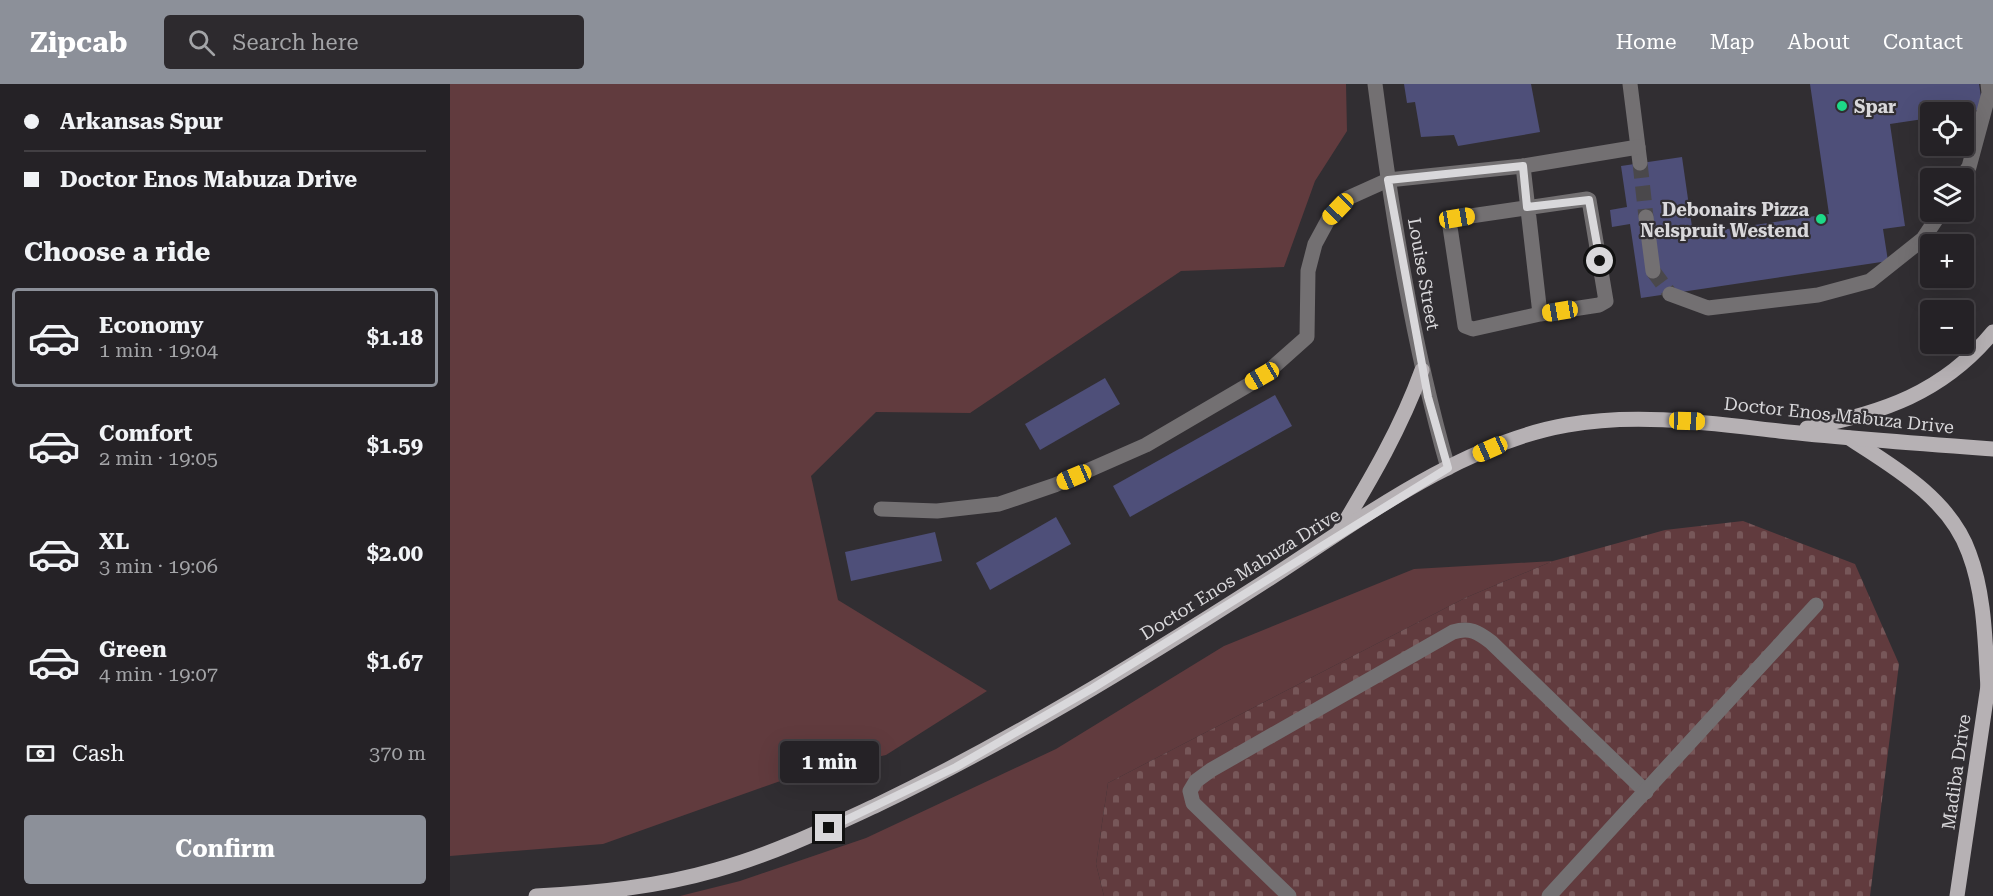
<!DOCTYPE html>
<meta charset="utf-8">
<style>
:root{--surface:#252226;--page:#2d2a2e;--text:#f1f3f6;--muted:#a3a4a7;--line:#423f43;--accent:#8c9099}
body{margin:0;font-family:"Roboto Serif",serif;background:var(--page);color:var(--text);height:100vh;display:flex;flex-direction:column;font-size:22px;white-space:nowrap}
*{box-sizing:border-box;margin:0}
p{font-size:20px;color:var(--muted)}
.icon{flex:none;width:33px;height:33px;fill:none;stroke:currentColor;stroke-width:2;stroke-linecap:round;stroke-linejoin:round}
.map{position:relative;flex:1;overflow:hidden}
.drawer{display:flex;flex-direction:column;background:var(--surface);width:450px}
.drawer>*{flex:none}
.top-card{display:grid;align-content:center;height:132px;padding:0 24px;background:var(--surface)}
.tools{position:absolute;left:1470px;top:18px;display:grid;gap:12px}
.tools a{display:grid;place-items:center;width:54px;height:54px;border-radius:6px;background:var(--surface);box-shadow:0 6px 24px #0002,0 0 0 2px var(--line);font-size:30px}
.end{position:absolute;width:27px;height:27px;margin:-14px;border:8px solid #d9d8db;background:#111;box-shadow:0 0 0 3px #111}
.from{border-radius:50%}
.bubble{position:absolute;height:42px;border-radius:6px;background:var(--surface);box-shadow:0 6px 24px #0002,0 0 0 2px var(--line);font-size:20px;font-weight:700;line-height:42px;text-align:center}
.car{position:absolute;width:18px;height:36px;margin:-18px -9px;border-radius:8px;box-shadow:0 0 4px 2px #0007;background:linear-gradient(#f5c518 24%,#345 0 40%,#f5c518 0 76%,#345 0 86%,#f5c518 0)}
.top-card b{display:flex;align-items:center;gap:21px;height:57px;font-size:22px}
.top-card b+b{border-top:2px solid var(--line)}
.top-card i{width:15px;height:15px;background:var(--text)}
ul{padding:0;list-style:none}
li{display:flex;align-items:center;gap:18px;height:99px;margin:0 12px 9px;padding:0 12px;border:3px solid transparent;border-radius:6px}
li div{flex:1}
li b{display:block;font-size:22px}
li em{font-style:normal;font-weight:700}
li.current{border-color:var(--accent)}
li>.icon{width:54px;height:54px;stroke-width:1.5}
h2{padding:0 24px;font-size:27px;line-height:72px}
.pay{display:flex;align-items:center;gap:15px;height:66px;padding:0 24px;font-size:22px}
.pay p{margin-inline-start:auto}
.primary-button{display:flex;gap:12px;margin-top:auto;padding:12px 24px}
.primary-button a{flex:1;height:69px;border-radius:6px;background:var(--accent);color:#fff;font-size:24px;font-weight:700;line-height:69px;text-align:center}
header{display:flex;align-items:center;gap:36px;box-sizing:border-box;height:84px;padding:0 30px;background:var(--accent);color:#fff}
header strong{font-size:28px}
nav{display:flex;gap:33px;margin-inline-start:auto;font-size:21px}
.search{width:420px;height:54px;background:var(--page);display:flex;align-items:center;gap:15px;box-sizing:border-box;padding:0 21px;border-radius:6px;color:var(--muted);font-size:22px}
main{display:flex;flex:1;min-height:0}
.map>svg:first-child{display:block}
.green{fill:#613b3e}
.cemetery{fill:url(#cemetery-stones)}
.building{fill:#4e4f79}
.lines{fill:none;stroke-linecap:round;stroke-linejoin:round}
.minor-tunnel{stroke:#4a484b;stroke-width:15;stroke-dasharray:15 8;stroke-linecap:butt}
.minor{stroke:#737072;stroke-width:15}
.major{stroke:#b6b1b4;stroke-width:15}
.route{stroke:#d9d8db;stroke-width:8}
.poi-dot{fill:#1dd988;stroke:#312e32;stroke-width:2}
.labels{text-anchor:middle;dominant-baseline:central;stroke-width:4.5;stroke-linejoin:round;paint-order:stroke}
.poi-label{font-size:18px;font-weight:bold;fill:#d9d8db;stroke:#312e32;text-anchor:start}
.street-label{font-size:18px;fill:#d9d8db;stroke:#312e32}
</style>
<header>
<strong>Zipcab</strong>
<div class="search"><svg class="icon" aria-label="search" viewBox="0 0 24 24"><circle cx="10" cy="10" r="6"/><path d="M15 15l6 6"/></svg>Search here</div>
<nav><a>Home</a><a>Map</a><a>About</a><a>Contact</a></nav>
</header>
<main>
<section class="drawer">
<div class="top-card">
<b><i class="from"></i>Arkansas Spur</b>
<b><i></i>Doctor Enos Mabuza Drive</b>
</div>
<h2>Choose a ride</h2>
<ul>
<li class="current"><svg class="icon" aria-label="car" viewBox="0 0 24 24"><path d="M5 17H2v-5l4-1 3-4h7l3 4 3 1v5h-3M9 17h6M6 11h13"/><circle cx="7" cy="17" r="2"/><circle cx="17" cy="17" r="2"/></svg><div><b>Economy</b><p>1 min · 19:04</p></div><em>$1.18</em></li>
<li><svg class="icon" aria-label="car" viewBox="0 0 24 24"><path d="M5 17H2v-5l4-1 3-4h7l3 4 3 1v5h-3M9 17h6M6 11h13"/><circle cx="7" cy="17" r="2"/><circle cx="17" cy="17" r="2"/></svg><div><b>Comfort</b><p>2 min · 19:05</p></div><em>$1.59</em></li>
<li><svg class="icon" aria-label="car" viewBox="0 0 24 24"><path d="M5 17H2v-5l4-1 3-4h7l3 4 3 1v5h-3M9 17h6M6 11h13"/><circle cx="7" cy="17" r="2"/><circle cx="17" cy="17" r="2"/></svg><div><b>XL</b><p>3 min · 19:06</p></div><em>$2.00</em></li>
<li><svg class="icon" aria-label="car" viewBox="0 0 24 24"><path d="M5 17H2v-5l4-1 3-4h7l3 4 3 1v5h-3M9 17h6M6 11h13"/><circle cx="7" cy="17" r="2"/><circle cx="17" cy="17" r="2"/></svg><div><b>Green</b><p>4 min · 19:07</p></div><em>$1.67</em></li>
</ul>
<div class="pay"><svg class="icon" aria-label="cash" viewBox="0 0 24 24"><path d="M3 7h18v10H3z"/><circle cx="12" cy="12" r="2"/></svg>Cash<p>370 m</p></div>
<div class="primary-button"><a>Confirm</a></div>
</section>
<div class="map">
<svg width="1543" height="812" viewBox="0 0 1543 812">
<defs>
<pattern id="cemetery-stones" width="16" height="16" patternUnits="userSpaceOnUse" patternTransform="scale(1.5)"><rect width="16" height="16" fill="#613b3e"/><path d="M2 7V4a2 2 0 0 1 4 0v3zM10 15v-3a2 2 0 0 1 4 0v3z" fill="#775759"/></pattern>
</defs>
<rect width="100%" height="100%" fill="#312e32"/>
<!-- green -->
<g class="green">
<path d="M0,0H896L897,47L865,97L834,183L731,187L520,329L426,328L361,392L388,516L537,607L436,671L353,689L153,760L0,772Z"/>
<path d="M1103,477L1015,514L658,699L646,780L654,812H230L290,797L416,754L606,665L774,562L964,485Z"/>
</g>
<!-- cemetery -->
<path class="cemetery" d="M1293,437L1405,480L1449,580L1420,812H654L646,780L658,699L1015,514L1103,477L1215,446Z"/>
<!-- building -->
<g class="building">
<path d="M954,0H1081L1090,48L1008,62L1004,51L971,53L965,18L957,19Z"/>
<path d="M1360,0H1529L1533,26L1480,28V34L1440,40L1455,142L1433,145L1438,177L1191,214L1180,140L1162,143L1160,126L1177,123L1171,82L1232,73L1243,150L1379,130Z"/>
<path d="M655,294L670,320L590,366L575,340Z"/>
<path d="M825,311L842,342L680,433L663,402Z"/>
<path d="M606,433L621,460L540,506L526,479Z"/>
<path d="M485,448L492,477L401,497L395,468Z"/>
</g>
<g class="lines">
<!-- minor-tunnel -->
<g class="minor-tunnel">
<path d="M1190,79L1196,133"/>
<path d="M1203,187L1220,210"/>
</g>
<!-- minor -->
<g class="minor">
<path d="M925,0C942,129 962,258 998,384"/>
<path d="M1180,0L1190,79"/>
<path d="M1073,82L1090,230L1023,245L1015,242L1000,143L1001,137L1007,134L1137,115L1139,116L1156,217L1149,221L1090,230"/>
<path d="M1511,94L1519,83L1539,9L1538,0"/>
<path d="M1196,133L1203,187"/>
<path d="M1220,210L1258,224L1368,211L1420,197L1473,155L1491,128"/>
<path d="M431,425L487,427L549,420L605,401L696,361L812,293L857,253L858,187L865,160L878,136L898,114L938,96L1073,82L1188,63"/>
<path d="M839,812L743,719L740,707L746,697L761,686L1003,548C1020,543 1028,548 1041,558L1196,708"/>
<path d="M1099,812L1366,521"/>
</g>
<!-- major -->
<g class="major">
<path d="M1357,344C1432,329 1493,309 1543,248"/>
<path d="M1399,354C1444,383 1500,415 1519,469C1535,511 1535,559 1538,604"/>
<path d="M889,448C921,395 951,344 972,286"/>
<path d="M86,812C147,809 207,803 266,786C321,771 375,745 427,721C560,657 686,580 811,500C903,441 1008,360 1117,341C1191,328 1265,340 1338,348C1406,355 1475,360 1543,365"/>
<path d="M1507,812L1539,595"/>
</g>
</g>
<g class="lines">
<!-- route -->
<path class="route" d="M379,744L506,683L643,604L998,384L978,313L938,96L1073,82L1077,123L1139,116L1150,177"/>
</g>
<!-- markers -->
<g class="poi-dot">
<circle cx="1392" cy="22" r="6"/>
<circle cx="1371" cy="135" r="6"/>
</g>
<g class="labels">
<!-- poi labels -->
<g class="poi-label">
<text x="1404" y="22">Spar</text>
<text x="1359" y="125" text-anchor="end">Debonairs Pizza<tspan x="1359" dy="21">Nelspruit Westend</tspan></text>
</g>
<!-- street labels -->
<g class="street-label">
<text transform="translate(974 190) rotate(80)">Louise Street</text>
<text transform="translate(1389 331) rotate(6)">Doctor Enos Mabuza Drive</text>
<text transform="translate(790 490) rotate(-32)">Doctor Enos Mabuza Drive</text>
<text transform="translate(1506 688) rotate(-82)">Madiba Drive</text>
</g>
</g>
</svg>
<div class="tools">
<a><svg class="icon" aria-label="locate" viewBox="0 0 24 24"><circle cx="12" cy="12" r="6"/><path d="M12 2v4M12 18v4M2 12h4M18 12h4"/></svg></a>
<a><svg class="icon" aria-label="layers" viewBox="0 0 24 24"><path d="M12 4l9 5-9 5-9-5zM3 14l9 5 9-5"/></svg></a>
<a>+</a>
<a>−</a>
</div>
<i class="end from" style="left:1150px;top:177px"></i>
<i class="end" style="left:379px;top:744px"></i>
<div class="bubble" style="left:330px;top:657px;width:99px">1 min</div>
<i class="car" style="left:888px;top:125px;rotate:224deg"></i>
<i class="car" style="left:1007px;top:134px;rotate:81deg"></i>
<i class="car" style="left:1110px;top:227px;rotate:261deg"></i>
<i class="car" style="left:812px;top:292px;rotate:240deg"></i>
<i class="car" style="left:1237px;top:337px;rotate:92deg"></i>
<i class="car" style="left:1040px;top:365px;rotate:246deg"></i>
<i class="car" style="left:624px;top:393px;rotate:247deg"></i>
</div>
</main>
